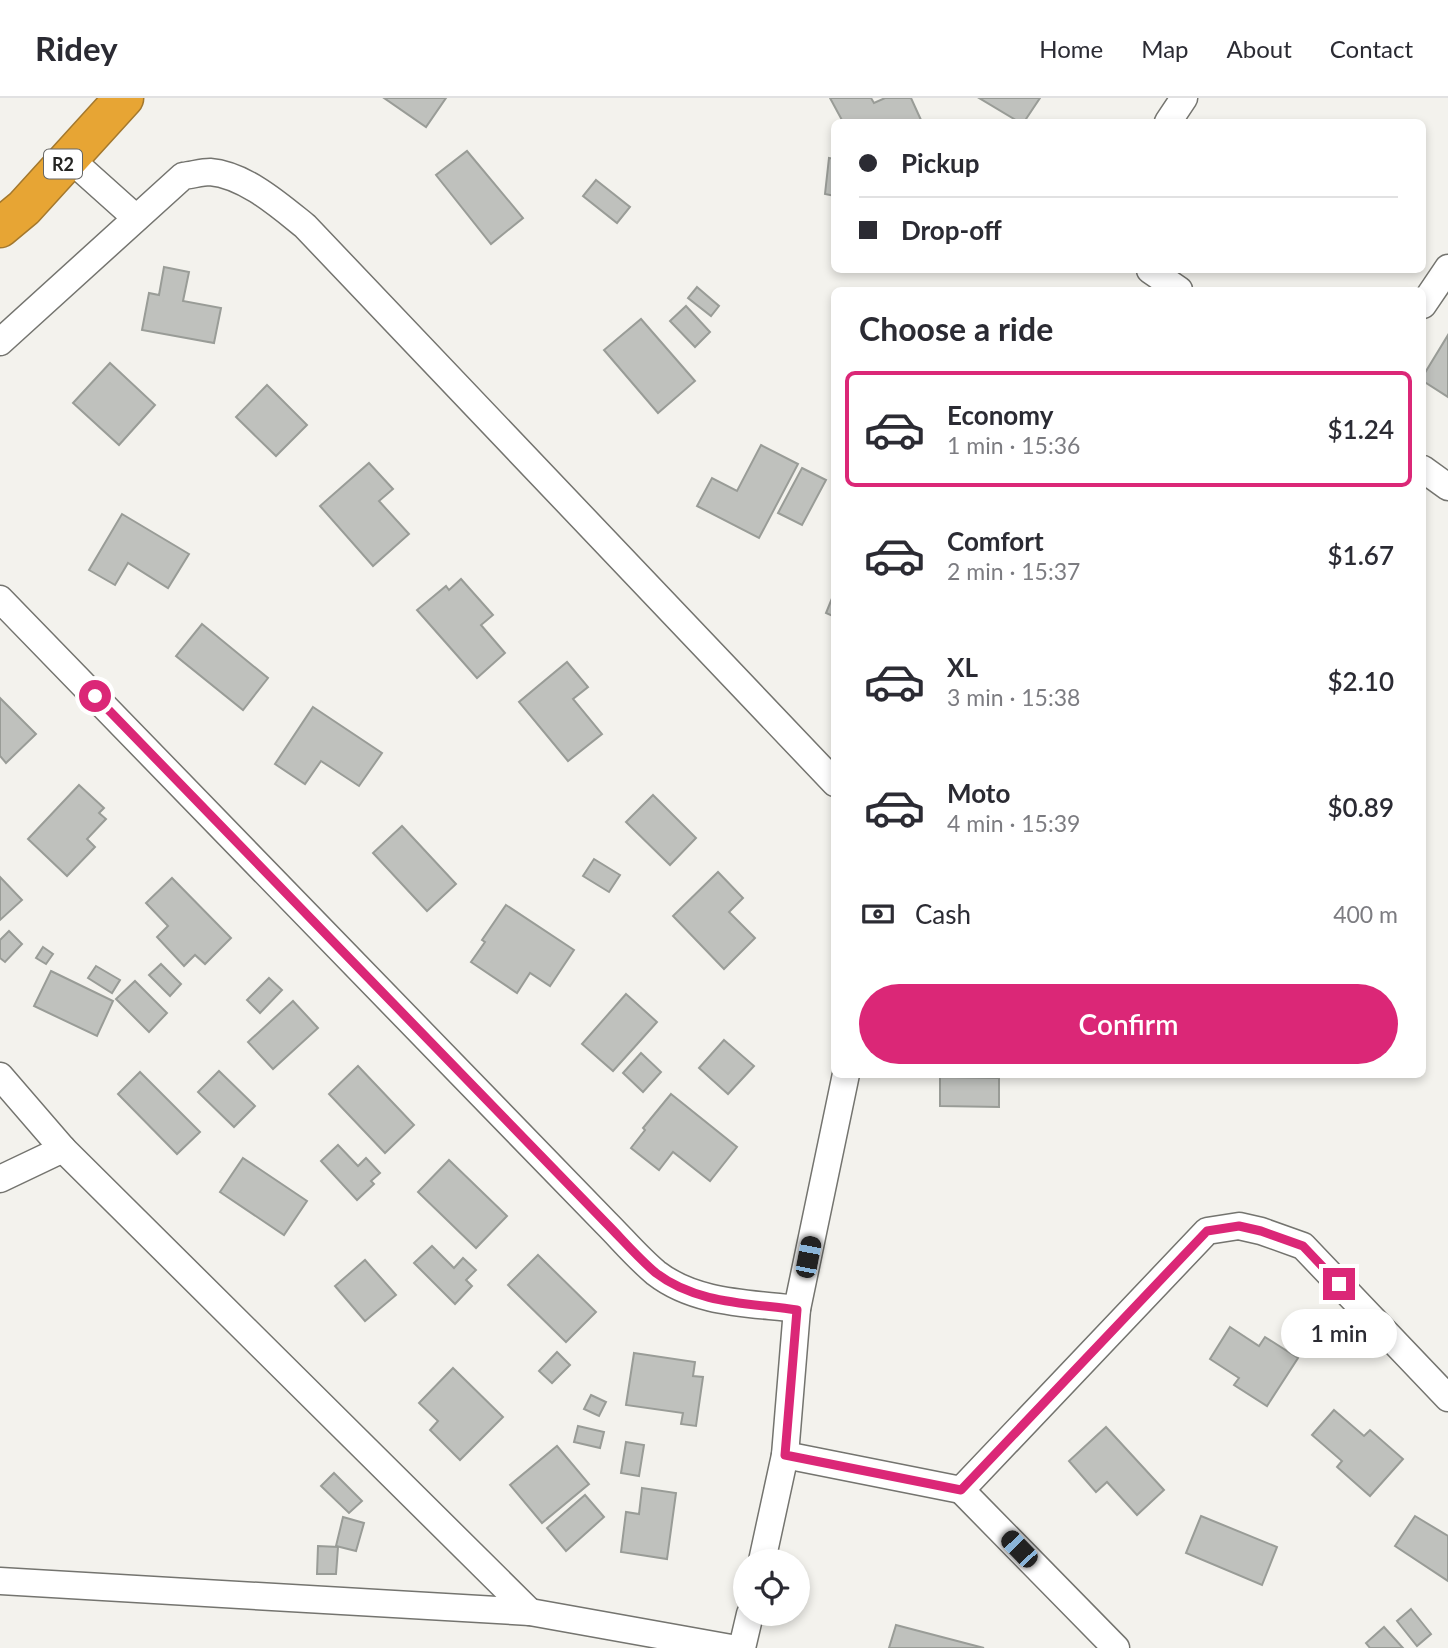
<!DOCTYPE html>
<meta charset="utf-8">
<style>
:root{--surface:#fff;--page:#f7f7f7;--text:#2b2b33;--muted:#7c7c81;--line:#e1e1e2;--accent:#db2777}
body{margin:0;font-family:Lato,sans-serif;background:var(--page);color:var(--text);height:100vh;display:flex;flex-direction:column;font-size:26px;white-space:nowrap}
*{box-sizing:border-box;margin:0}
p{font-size:23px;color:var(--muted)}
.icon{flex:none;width:38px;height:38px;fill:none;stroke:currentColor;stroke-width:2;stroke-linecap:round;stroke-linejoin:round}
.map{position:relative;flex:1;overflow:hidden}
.sheet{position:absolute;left:831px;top:189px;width:595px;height:791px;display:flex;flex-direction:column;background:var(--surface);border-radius:10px;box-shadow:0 4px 10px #0003}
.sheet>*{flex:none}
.guide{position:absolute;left:831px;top:21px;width:595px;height:154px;border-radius:10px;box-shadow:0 4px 10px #0003;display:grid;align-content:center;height:154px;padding:0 28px;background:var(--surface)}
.tools{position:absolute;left:733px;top:1451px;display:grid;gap:14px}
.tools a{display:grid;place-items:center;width:77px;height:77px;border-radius:50%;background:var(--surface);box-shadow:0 4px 10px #0003;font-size:35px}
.end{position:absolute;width:32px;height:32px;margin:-16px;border:9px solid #db2777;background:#fff;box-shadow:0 0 0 4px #fff}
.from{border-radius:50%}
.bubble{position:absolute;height:49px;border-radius:24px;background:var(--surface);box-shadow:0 4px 10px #0003;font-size:23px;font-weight:600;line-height:49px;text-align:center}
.car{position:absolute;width:21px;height:42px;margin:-21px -10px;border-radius:9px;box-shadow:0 0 5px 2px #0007;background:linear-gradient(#222 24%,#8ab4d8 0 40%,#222 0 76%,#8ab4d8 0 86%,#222 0)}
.guide b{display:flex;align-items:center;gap:24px;height:66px;font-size:26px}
.guide b+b{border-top:2px solid var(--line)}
.guide i{width:18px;height:18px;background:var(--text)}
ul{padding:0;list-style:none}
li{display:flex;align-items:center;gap:21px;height:116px;margin:0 14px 10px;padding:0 14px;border:4px solid transparent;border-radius:10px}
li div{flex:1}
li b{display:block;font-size:26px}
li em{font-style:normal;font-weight:600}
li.on{border-color:var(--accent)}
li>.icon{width:63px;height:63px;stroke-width:1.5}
h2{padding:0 28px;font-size:32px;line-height:84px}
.pay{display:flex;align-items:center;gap:18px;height:77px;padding:0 28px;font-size:26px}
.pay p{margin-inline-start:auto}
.cta{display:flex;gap:14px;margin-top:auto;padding:14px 28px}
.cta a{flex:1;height:80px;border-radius:42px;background:var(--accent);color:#fff;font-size:28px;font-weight:600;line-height:80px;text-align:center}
header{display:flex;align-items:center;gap:42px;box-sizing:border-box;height:98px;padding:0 35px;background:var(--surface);border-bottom:2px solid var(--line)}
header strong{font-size:33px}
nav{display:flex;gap:38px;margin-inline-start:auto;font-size:24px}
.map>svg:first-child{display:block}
.building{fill:#bfc1bd;stroke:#999c97;stroke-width:2}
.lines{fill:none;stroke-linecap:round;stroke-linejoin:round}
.street-casing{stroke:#74746f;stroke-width:29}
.highway-casing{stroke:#a3782e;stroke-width:41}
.street{stroke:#fff;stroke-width:26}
.highway{stroke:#e7a534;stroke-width:38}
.route{stroke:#db2777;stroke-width:9}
.labels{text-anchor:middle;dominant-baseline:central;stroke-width:5;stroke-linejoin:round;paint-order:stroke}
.shield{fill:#fff;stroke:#666664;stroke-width:2}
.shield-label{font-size:18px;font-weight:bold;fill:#242422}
</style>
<header>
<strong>Ridey</strong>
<nav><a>Home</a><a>Map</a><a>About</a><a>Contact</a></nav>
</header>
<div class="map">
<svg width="1448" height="1550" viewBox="0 0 1448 1550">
<rect width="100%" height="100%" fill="#f3f2ed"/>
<!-- building -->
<g class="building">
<path d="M384,0H446L426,29Z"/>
<path d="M830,0H871L874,5L885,0H911L921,22L915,24H843Z"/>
<path d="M979,0H1040L1024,24H1019Z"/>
<path d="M467,53L523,120L491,146L436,77Z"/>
<path d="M829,60L835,61V98L825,96Z"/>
<path d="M596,82L630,109L617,125L583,98Z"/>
<path d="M164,169L189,174L183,203L221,210L214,245L142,232L149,195L159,197Z"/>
<path d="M697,189L719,208L711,218L688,200Z"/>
<path d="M686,208L710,234L695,249L670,223Z"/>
<path d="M641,221L695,283L658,315L604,252Z"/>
<path d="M1448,237V299L1423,283V278Z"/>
<path d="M110,265L155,307L119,347L73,305Z"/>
<path d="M267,287L307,327L276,358L236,319Z"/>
<path d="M761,347L798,366L759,440L697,408L712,380L737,393Z"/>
<path d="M369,365L393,391L379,403L409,436L373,468L320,408Z"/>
<path d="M802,370L826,382L802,427L778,415Z"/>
<path d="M122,416L189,456L168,490L128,465L115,487L89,472Z"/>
<path d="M461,481L493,517L481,527L505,555L477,580L417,512L446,488L449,492Z"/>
<path d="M835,493V519L826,515Z"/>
<path d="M202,526L268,580L243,612L176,558Z"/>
<path d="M567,564L588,589L573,601L602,636L568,663L519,604Z"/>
<path d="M0,600L36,636L6,665L0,658Z"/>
<path d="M313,609L382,655L359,688L321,663L305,686L275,666Z"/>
<path d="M79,687L104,710L99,715L106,721L87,741L95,749L67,778L28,741Z"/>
<path d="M653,697L696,740L670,767L626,724Z"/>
<path d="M402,728L456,786L427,813L373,755Z"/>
<path d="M594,761L620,777L609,794L583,778Z"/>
<path d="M718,774L743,800L729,814L755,840L724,871L673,818Z"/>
<path d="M0,779L22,802L0,822Z"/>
<path d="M172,780L231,840L205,866L195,857L184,868L157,839L168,828L146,805Z"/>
<path d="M506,807L574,852L550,888L530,875L517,895L471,864L485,844L482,842Z"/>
<path d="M9,833L22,846L5,864L0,860V842Z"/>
<path d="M43,849L53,856L46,866L36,860Z"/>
<path d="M161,866L181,886L170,898L149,877Z"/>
<path d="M96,868L120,882L112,895L88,880Z"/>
<path d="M51,873L113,903L97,938L34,908Z"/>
<path d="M269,880L282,892L260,915L247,902Z"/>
<path d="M135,883L167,915L149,934L116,901Z"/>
<path d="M626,896L657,924L613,973L582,946Z"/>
<path d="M293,903L318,930L273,971L248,944Z"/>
<path d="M724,942L754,968L728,996L699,970Z"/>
<path d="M641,955L661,974L643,994L623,975Z"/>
<path d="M358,968L414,1027L385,1055L329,996Z"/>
<path d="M219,973L255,1008L234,1029L198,994Z"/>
<path d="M140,974L200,1034L177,1056L118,996Z"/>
<path d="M940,979L999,980V1009L940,1008Z"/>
<path d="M671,996L737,1049L710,1083L673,1054L659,1072L631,1050L645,1032L643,1030Z"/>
<path d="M338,1047L358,1068L366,1060L380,1075L371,1083L374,1086L357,1102L321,1063Z"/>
<path d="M243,1060L307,1103L284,1137L220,1094Z"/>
<path d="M449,1062L507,1118L476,1150L418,1094Z"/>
<path d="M432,1148L454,1170L463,1160L476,1172L466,1182L472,1188L455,1206L414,1165Z"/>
<path d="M538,1157L596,1214L566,1244L508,1187Z"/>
<path d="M365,1162L396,1197L365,1223L335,1188Z"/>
<path d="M1230,1229L1259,1248L1265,1239L1298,1260L1267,1308L1234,1287L1239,1280L1210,1261Z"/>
<path d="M557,1254L570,1267L552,1285L539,1273Z"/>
<path d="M634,1255L695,1264L693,1278L703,1279L696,1328L681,1326L683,1315L626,1307Z"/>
<path d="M453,1270L503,1319L460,1362L430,1332L438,1323L419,1305Z"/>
<path d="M591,1297L606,1304L599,1318L584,1311Z"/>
<path d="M1334,1312L1364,1338L1370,1332L1403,1361L1370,1398L1337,1369L1342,1363L1312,1337Z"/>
<path d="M578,1328L604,1334L600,1350L574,1344Z"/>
<path d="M1106,1329L1164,1392L1137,1417L1107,1384L1096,1394L1069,1363Z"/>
<path d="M626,1344L644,1347L639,1378L621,1375Z"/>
<path d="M557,1348L589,1386L542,1425L510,1387Z"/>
<path d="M334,1375L362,1403L349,1415L321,1388Z"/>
<path d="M642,1390L676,1395L667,1461L621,1454L626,1414L639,1416Z"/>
<path d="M585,1397L604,1419L566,1453L547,1430Z"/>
<path d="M1201,1418L1277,1449L1262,1487L1186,1455Z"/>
<path d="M1415,1418L1448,1438V1483L1395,1448Z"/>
<path d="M343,1419L364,1425L356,1453L336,1448Z"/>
<path d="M318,1448L338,1449L336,1476H317Z"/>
<path d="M1411,1511L1431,1536L1417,1548L1397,1523Z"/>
<path d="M896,1527L984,1550H889Z"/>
<path d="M1384,1529L1403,1550H1370L1366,1545Z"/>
</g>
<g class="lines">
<!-- street casing -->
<g class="street-casing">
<g id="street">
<path d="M1168,24L1184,0"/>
<path d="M69,60L136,120"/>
<path d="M1150,172L1179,192"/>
<path d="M1423,207L1448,170"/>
<path d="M0,244L183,78C192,77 202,74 210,74C245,77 279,107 305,128L835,685"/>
<path d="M1423,371L1448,389"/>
<path d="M0,501L606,1125C622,1141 638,1160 656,1175C696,1206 750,1205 797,1211"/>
<path d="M0,978L63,1051L530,1514"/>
<path d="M0,1081L63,1051"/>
<path d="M785,1357L961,1392L1207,1133L1239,1128L1261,1133L1303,1148L1448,1300"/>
<path d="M961,1392L1116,1550"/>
<path d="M762,1463L785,1357L797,1211L846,976"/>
<path d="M0,1483L530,1514L731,1550"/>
<path d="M742,1550L750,1516"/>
</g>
</g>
<!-- highway casing -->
<g class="highway-casing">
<path id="highway" d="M0,130L24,110L124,0"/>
</g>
<!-- street -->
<use href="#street" class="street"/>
<!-- highway -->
<use href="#highway" class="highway"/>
</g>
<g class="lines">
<!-- route -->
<path class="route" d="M95,598L606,1125C622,1141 638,1160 656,1175C696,1206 750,1205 797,1212L785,1357L961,1392L1207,1133L1239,1128L1261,1133L1303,1148L1339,1186"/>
</g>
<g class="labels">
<!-- shield labels -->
<rect class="shield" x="44" y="51.5" width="38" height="29" rx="5"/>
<g class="shield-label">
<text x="63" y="66">R2</text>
</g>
</g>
</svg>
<div class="tools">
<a><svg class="icon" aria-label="locate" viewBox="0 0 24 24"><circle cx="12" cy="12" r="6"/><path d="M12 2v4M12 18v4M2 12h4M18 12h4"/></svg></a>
</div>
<i class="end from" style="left:95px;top:598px"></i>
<i class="end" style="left:1339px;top:1186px"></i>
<div class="bubble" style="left:1281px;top:1211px;width:116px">1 min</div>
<i class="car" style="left:808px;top:1159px;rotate:11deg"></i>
<i class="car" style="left:1019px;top:1451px;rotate:316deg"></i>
<div class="guide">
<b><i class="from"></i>Pickup</b>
<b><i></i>Drop-off</b>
</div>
<section class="sheet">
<h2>Choose a ride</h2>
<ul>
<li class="on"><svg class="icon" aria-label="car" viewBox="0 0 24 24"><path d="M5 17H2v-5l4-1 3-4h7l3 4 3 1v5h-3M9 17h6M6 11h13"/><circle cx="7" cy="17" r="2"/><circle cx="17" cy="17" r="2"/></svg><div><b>Economy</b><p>1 min · 15:36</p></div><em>$1.24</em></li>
<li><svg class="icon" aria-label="car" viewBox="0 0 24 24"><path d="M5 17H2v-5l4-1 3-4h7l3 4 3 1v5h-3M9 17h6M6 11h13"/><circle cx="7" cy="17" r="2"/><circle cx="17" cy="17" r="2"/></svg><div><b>Comfort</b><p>2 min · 15:37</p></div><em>$1.67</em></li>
<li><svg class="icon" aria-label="car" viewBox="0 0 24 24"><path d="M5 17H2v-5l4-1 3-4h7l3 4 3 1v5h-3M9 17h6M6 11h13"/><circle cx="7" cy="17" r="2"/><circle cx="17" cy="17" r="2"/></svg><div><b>XL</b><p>3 min · 15:38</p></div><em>$2.10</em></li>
<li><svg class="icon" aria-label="car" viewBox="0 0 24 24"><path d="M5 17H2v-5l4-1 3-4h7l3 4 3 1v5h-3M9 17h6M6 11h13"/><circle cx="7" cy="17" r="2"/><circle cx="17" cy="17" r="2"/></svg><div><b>Moto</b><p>4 min · 15:39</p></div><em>$0.89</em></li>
</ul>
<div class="pay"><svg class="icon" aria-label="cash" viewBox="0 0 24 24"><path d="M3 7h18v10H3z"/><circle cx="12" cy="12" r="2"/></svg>Cash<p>400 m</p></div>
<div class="cta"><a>Confirm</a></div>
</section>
</div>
